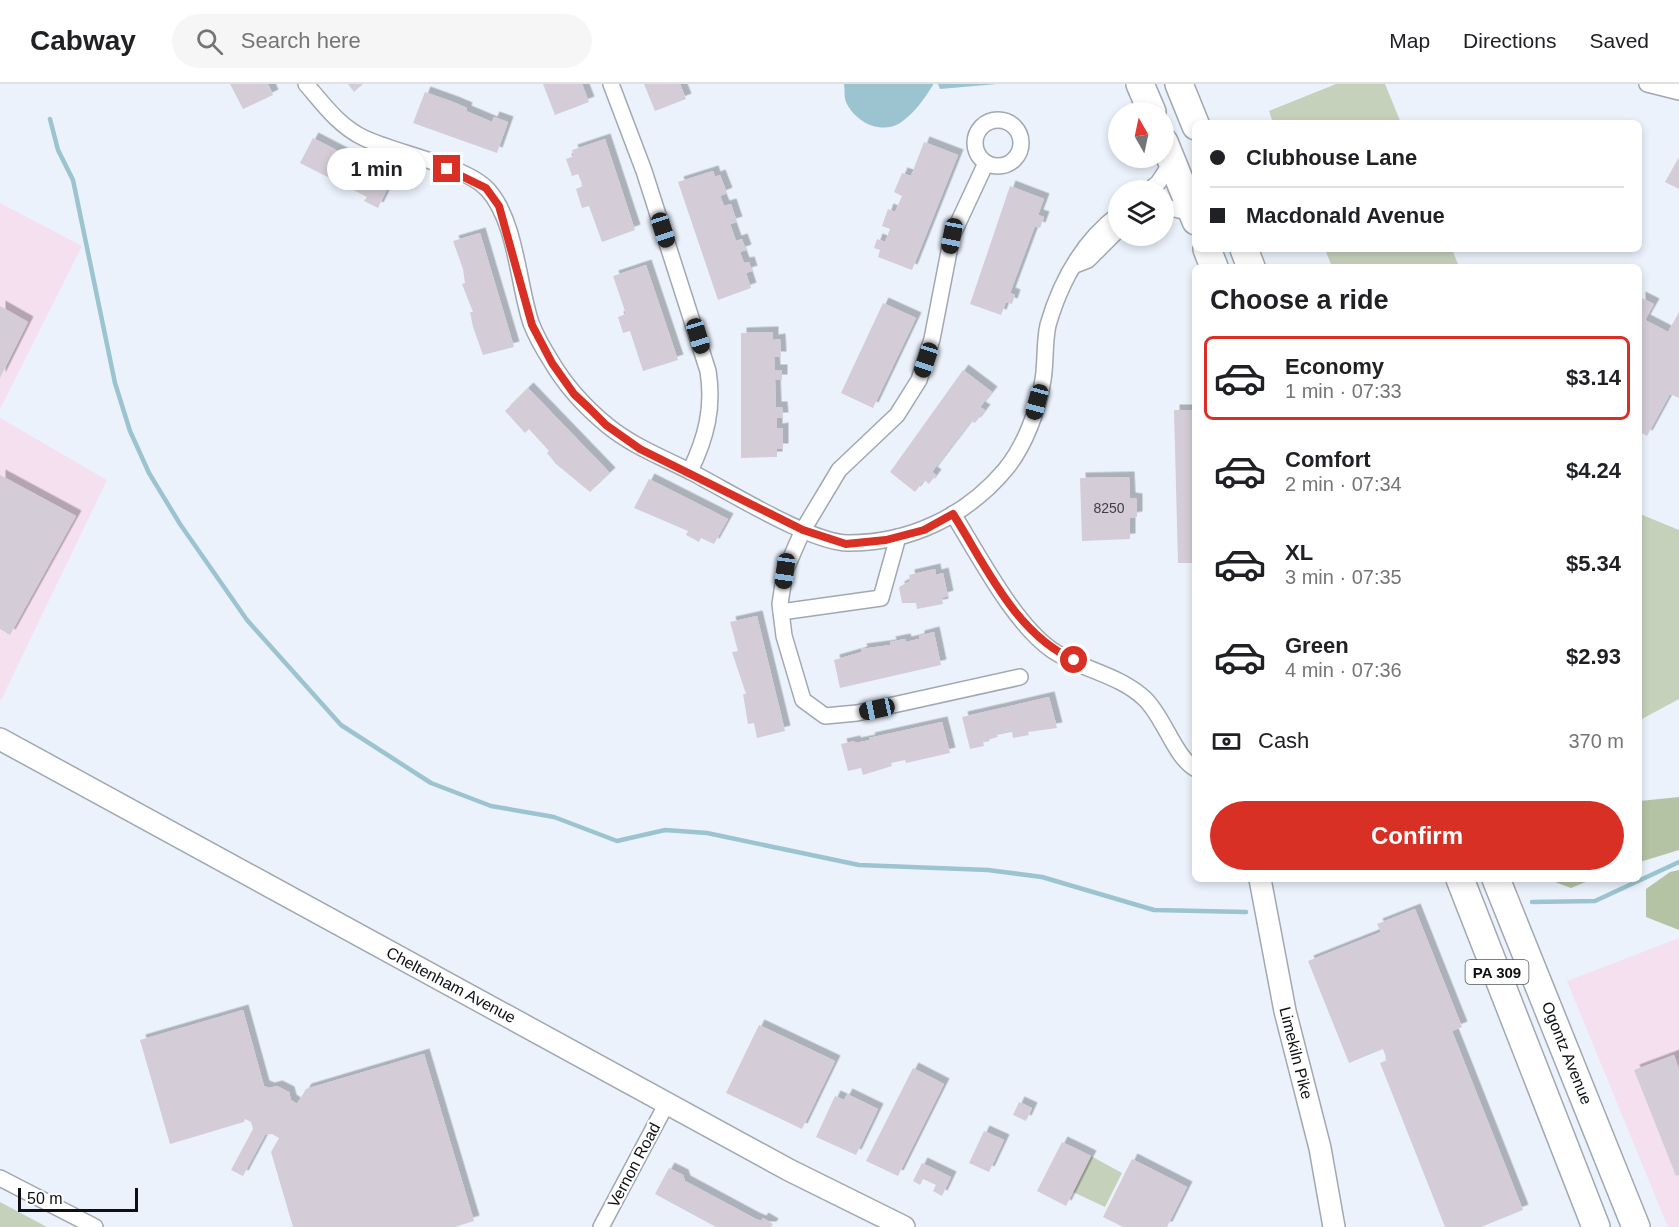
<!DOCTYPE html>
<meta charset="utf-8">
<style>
:root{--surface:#fff;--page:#f6f6f6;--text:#202124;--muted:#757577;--line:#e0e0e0;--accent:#d93025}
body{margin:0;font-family:Arial,sans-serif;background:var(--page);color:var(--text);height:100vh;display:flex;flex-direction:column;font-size:22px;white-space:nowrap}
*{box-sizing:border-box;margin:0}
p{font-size:20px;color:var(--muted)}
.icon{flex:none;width:33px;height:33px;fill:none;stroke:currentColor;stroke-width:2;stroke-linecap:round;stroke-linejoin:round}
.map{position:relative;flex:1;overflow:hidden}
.side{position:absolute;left:1192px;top:180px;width:450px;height:618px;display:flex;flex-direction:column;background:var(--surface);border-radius:9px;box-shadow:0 3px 9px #0003}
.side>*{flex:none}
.top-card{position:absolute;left:1192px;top:36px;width:450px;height:132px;border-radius:9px;box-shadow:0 3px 9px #0003;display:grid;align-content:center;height:132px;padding:0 18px;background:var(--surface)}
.needle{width:39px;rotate:351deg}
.fabs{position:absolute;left:1108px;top:18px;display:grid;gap:12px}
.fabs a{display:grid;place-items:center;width:66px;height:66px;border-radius:50%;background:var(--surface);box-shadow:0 3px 9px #0003;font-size:30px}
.scale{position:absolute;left:18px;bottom:15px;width:120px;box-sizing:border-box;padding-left:6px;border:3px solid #0d0f12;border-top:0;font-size:16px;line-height:21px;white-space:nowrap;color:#0d0f12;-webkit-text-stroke:4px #fff;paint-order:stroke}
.end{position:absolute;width:27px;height:27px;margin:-14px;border:8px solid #d93025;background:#fff;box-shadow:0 0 0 3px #fff}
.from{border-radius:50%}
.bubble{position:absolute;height:42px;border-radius:21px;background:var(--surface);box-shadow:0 3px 9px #0003;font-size:20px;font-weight:600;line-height:42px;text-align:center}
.car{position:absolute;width:18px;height:36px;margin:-18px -9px;border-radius:8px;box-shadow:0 0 4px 2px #0007;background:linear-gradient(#222 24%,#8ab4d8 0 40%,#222 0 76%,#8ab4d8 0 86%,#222 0)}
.top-card b{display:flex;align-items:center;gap:21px;height:57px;font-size:22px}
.top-card b+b{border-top:2px solid var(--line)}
.top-card i{width:15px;height:15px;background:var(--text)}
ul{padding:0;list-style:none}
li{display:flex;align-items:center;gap:18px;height:84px;margin:0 12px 9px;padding:0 6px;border:3px solid transparent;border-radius:9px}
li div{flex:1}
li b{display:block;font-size:22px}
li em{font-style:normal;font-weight:600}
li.on{border-color:var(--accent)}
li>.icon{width:54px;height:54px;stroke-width:1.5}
h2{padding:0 18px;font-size:27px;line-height:72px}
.pay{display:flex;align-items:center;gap:15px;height:66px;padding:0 18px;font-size:22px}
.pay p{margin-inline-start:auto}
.primary-button{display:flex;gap:12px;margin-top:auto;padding:12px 18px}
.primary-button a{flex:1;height:69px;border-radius:36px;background:var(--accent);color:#fff;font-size:24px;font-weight:600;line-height:69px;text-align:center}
header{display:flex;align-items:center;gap:36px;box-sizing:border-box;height:84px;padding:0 30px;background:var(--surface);border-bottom:2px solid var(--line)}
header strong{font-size:28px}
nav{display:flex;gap:33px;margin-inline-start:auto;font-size:21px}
.search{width:420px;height:54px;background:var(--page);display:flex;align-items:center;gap:15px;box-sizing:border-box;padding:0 21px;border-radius:33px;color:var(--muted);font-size:22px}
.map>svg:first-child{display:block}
.commercial{fill:#f5e0f0}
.green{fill:#c6d1bc}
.forest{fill:#b4c3a4}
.water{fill:#9cc3d0}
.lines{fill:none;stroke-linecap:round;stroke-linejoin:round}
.stream{stroke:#9cc3d0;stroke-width:4.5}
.building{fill:#d4cdd7;filter:url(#shadow)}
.street-casing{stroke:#a1a8b1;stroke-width:18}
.secondary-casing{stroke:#a1a8b1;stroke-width:24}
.highway-casing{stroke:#a1a8b1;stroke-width:30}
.street{stroke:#fff;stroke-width:15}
.secondary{stroke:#fff;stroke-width:21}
.highway{stroke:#fff;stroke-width:27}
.route{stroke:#d93025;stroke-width:8}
.labels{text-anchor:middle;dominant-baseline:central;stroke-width:4.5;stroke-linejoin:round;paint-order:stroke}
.number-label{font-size:14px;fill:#3f3e43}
.shield{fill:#fff;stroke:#565759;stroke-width:1.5}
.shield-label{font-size:15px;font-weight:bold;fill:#0d0f12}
.street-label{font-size:16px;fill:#0d0f12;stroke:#fff}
</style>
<header>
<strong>Cabway</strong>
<div class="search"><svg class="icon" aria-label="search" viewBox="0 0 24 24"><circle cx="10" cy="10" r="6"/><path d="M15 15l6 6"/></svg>Search here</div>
<nav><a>Map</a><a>Directions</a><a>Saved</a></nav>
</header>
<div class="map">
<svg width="1679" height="1143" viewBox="0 0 1679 1143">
<defs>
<filter id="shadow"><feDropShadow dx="5.5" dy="-5.5" stdDeviation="0" flood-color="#0004"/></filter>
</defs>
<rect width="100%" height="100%" fill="#ebf2fc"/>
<!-- commercial -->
<g class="commercial">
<path d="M0,119L82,162L0,325Z"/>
<path d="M0,334L107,396L1,616L0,615Z"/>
<path d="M1679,854V1143H1668L1567,897Z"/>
</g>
<!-- green -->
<g class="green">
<path d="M1336,0H1385L1401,39H1273L1269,27Z"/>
<path d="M1325,165H1452L1459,183H1332Z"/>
<path d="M1640,430L1679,446V615L1640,636Z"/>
<path d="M1091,1072L1122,1089L1105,1123L1073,1108Z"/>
<path d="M0,1118L47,1143H0Z"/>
</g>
<!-- forest -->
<g class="forest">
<path d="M1679,713V766L1640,778V717Z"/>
<path d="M1679,786V846L1646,833V805L1670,788Z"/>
<path d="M1547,795H1593L1571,804Z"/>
</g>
<!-- water -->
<g class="water">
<path d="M844,0H933V1C924,15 915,29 900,39C881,51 855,38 846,18C844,13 845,6 844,0Z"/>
<path d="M938,0H997L940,5Z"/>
</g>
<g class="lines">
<!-- stream -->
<g class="stream">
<path d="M50,35L58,66L73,96L115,299L130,347L149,389L180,440L247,536L341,641L431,699L491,722L554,733L617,757L665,746L707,749L859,781L988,786L1042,793L1154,826L1246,828"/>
<path d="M1532,818L1595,817L1679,778"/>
</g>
</g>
<!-- building -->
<g class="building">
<path d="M230,0H268L273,11L243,25Z"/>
<path d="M348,0H363L354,8Z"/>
<path d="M543,0H582L589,18L555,31Z"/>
<path d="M644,0H680L686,15L655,27Z"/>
<path d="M425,8L453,18L467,24L466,27L492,38L494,33L508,38L497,69L413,39Z"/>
<path d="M313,54L392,95L378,124L364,117L367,113L300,79Z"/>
<path d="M605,55L635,146L602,158L589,122L582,124L576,105L583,102L578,90L572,92L566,75L574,72L572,66Z"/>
<path d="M924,58L958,71L912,186L878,173L880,166L874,164L877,155L885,158L890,145L882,142L888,125L895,128L902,112L894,108L902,89L911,92Z"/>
<path d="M1679,73V105L1665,98Z"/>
<path d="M713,87L715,93L720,91L727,109L720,112L724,122L731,120L737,138L730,140L736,157L742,155L746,166L740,168L744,179L749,178L752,187L746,189L751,204L718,216L678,98Z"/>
<path d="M1010,102L1044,115L1038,131L1044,133L1040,144L1035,142L1010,209L1015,211L1012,220L1006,218L1001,231L970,220Z"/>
<path d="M480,149L514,263L483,271L473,243L470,228H473L462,200L465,199L463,185L453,157Z"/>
<path d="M646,181L678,276L643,287L630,247L623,249L618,233L626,230L613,192Z"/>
<path d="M1640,213L1654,220L1645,236L1668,248L1679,228V314L1670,310L1647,352L1640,348Z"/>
<path d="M883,219L916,234L873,324L841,309Z"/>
<path d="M0,222L28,238L0,294Z"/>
<path d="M773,248V256L780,255L781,273H774L775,286H782V296H775L776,323H782L783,334H777V345L783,344V365H777V373L741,374V249Z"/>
<path d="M963,286L992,308L980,323L985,326L975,339L971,337L932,388L936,391L929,400L924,396L915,408L890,388Z"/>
<path d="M528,304L610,389L590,408L556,380L547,369L549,367L529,345L525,349L505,327Z"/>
<path d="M1174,326H1196V479H1178Z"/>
<path d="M0,391L76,432L10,551L0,545Z"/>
<path d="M1129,393L1130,414L1137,415V433L1130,434V455L1082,457L1080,394Z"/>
<path d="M649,395L728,435L714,460L701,454L699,458L686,451L688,447L634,424Z"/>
<path d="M935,485L936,491L943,489L948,512L942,514L943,520L917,525L916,519H902L899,503L910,497L909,491Z"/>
<path d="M757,532L785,647L757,654L754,639L748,640L743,610H746L732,568L738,567L730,538Z"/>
<path d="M934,548L941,581L840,604L834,576L862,568L861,565L891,561L890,558L905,555L906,558L919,555V552Z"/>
<path d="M1049,613L1057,644L1028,648L1029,651L1013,654L1012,648L997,651L998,653L983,657L984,662L970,665L962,633Z"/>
<path d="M942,638L950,669L906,679L905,676L891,679L892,682L863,691L861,684L848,687L841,660L855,657V659L870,656L869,654Z"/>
<path d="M1415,825L1462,943L1452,947L1523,1126L1481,1143H1445L1380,979L1387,976L1383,965L1349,979L1308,877L1381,848L1377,840Z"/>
<path d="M243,926L264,1002L269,1004L277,1002L289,1008L291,1016L297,1020L306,1005L424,970L474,1137L455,1143H293L271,1068L279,1054L272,1050L265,1051L243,1092L231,1086L253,1045L251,1038L245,1035L244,1038L170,1060L140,956Z"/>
<path d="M759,941L835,977L802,1045L726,1009Z"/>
<path d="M1674,971L1679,985V1091L1676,1092L1634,986Z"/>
<path d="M913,984L944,1000L898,1092L866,1077Z"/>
<path d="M847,1010L878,1025L856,1071L816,1053L835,1012L844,1016Z"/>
<path d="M1019,1018L1032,1024L1026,1037L1013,1031Z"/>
<path d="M984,1047L1004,1056L989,1088L969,1079Z"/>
<path d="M1062,1058L1091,1072L1066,1122L1037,1107Z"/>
<path d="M1132,1075L1187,1103L1167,1143H1123L1103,1133Z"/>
<path d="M922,1079L951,1093L942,1112L933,1107L936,1101L923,1095L920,1101L913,1097Z"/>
<path d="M669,1084L683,1091L685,1097L754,1134L761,1137L763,1134L773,1140L771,1143H716L655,1110Z"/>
</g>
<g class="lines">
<!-- street casing -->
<g class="street-casing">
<g id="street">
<path d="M306,0C324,21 339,42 364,54C395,69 467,82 488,106C516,137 518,200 531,239C536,252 544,266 551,277C565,301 586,324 608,342C634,363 664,374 693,389C728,407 813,460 849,459C910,459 966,432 1005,386C1025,362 1038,326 1043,296C1046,278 1044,259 1048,241C1061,196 1082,158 1119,130"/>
<path d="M611,0L644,87L708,287C714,324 706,354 690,387"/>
<path d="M1647,0L1679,8"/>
<circle cx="998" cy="59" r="23"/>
<path d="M986,79L952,152L932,255L919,296L897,331L839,386L803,446L785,487L780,520L784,552L803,616L825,632L857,629L1020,593"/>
<path d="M1149,106L1158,99L1172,78"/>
<path d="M1164,125L1170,124L1192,129"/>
<path d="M1075,181L1088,176L1119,145"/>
<path d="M953,430C978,470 1014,540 1052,566C1081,586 1119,590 1145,615C1164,633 1175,674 1196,685"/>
<path d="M781,528L881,514L898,453"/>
<path d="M0,1094L95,1143"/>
<path d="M601,1143L667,1019"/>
</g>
</g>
<!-- secondary casing -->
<g class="secondary-casing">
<g id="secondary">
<path d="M0,655L789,1086L904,1143"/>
<path d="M1260,795L1285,927L1320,1064L1334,1143"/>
</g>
</g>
<!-- highway casing -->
<g class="highway-casing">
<g id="highway">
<path d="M1140,0L1152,28"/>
<path d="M1179,0L1196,42"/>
<path d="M1164,58L1196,137"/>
<path d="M1207,165L1214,183"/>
<path d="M1244,165L1251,183"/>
<path d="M1460,795L1596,1143"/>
<path d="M1496,795L1636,1143"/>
</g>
</g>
<!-- street -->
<use href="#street" class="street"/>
<!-- secondary -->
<use href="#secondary" class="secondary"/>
<!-- highway -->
<use href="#highway" class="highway"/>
</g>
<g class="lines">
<!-- route -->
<path class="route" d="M447,85L486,104L499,122L532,241L552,279L574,310L590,325L606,341L640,365L803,446L846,460L886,456L924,446L953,430C986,482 1015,549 1074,576"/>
</g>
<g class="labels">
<!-- number labels -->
<g class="number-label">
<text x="1109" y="424">8250</text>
</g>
<!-- shield labels -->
<rect class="shield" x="1465.5" y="876" width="63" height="24" rx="4.5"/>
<g class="shield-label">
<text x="1497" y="888">PA 309</text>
</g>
<!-- street labels -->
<g class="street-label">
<text transform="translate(451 901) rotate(28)">Cheltenham Avenue</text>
<text transform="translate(1296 969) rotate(76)">Limekiln Pike</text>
<text transform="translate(1567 969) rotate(68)">Ogontz Avenue</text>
<text transform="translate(634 1081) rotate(-62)">Vernon Road</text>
</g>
</g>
</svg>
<div class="fabs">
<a><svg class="needle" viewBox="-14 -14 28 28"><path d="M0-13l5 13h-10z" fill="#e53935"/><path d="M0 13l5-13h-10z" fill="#757577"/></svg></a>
<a><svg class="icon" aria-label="layers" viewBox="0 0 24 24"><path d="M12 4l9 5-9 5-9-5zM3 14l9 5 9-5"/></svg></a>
</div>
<div class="scale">50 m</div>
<i class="end from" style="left:1074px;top:576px"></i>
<i class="end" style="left:447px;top:85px"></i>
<div class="bubble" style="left:327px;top:64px;width:99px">1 min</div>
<i class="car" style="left:663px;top:146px;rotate:162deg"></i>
<i class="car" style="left:952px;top:152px;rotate:191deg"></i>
<i class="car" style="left:698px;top:252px;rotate:163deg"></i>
<i class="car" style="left:926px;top:276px;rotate:198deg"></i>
<i class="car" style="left:1037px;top:318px;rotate:195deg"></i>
<i class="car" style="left:785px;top:487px;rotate:188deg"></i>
<i class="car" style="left:877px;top:625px;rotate:258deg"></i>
<div class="top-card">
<b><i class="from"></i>Clubhouse Lane</b>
<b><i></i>Macdonald Avenue</b>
</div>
<section class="side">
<h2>Choose a ride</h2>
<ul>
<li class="on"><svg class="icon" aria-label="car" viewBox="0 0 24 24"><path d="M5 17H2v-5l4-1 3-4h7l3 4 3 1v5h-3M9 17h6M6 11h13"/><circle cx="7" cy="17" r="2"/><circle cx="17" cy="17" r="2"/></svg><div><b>Economy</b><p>1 min · 07:33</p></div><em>$3.14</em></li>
<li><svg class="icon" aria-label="car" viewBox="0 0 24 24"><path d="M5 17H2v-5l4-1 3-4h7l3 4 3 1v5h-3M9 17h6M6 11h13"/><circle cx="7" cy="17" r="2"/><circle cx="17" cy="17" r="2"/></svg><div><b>Comfort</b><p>2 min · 07:34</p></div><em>$4.24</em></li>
<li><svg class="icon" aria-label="car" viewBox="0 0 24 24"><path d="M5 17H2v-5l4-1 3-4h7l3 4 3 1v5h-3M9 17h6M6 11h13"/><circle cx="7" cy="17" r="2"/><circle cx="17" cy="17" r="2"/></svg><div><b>XL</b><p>3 min · 07:35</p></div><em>$5.34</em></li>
<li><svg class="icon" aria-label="car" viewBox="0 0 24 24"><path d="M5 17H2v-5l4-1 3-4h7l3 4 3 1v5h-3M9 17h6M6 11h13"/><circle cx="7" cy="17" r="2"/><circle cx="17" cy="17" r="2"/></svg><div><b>Green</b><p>4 min · 07:36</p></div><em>$2.93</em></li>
</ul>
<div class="pay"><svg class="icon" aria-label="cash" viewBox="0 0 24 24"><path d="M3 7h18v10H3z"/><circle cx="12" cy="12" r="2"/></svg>Cash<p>370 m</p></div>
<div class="primary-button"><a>Confirm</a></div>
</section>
</div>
